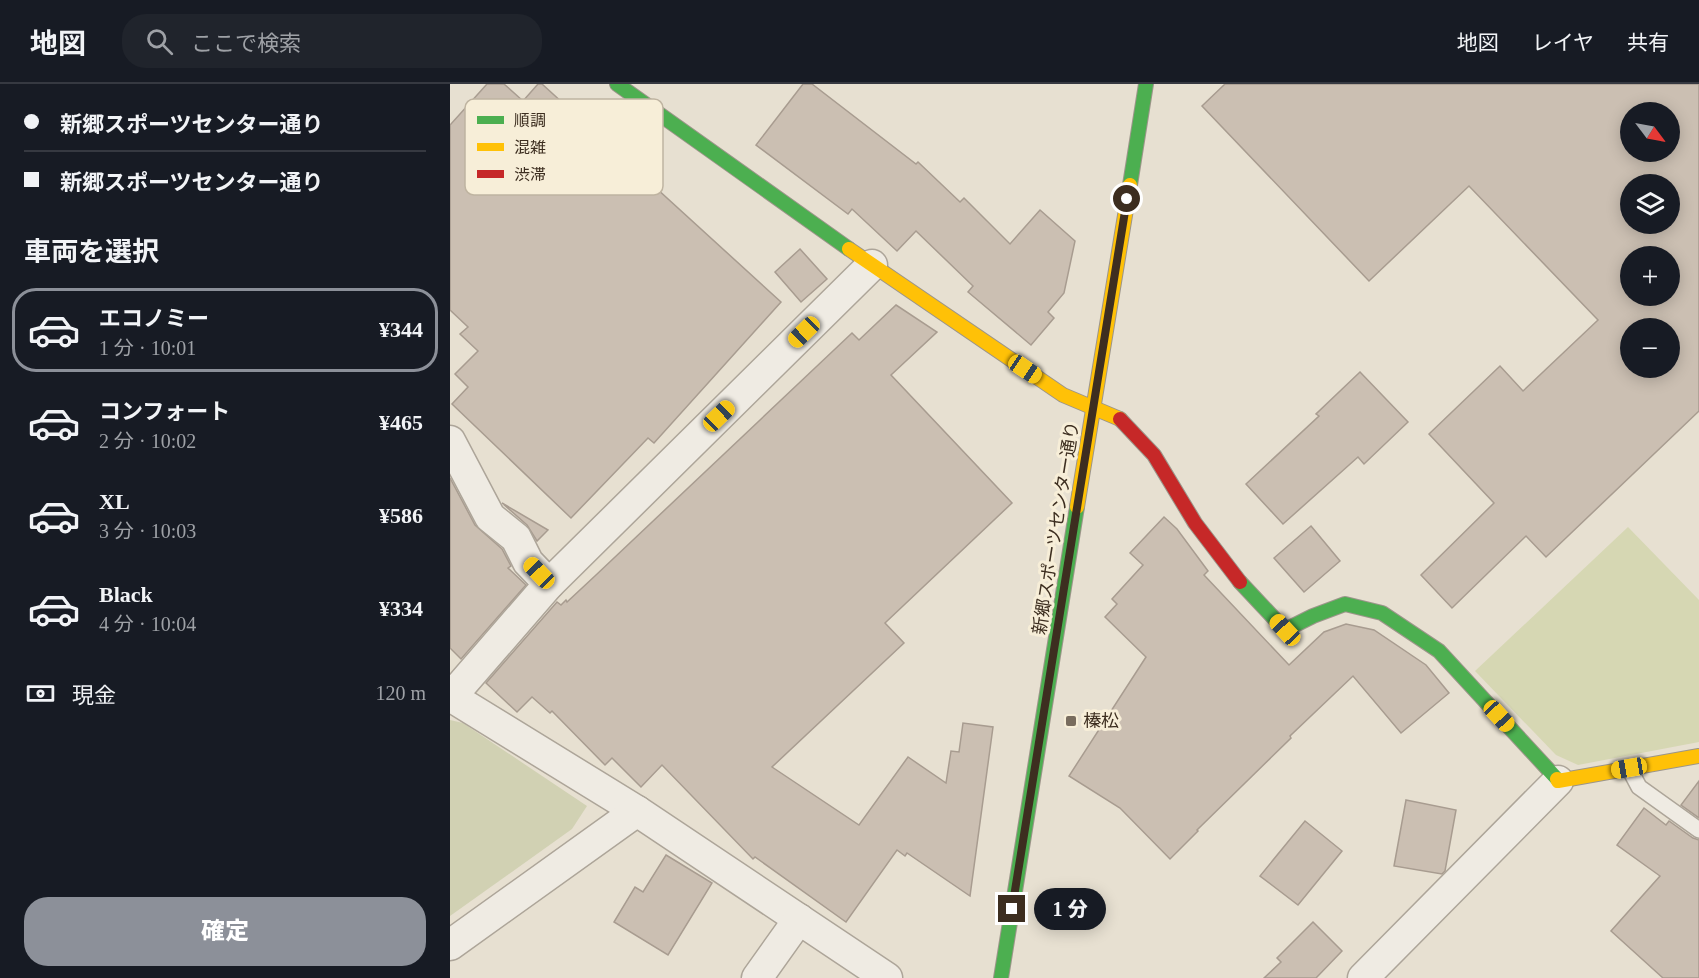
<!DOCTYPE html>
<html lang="ja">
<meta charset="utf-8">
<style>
:root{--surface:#171b24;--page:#20242c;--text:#f1f3f6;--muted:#9ea1a6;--line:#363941;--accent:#8c9099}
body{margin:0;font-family:"Times New Roman","Noto Sans JP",serif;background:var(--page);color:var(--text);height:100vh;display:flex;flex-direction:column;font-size:22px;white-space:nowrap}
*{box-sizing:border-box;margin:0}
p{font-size:20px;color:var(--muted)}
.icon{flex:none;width:33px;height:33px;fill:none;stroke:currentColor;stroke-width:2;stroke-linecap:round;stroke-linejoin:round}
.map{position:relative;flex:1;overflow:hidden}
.details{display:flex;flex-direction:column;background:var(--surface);width:450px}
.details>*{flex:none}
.banner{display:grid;align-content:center;height:132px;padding:0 24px;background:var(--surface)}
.needle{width:39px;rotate:122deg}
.tools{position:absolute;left:1170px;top:18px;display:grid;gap:12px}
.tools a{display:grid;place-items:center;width:60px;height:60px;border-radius:50%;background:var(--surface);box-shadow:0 3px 15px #0003;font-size:30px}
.end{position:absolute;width:27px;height:27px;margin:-14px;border:8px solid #3d2e20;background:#fff;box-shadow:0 0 0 3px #fff}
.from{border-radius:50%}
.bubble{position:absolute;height:42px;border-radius:21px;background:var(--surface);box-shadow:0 3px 15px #0003;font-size:20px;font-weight:800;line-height:42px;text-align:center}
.car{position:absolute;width:18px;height:36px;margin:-18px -9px;border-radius:8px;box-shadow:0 0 4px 2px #0007;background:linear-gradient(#f5c518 24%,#345 0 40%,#f5c518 0 76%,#345 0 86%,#f5c518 0)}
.banner b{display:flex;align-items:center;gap:21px;height:57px;font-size:22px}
.banner b+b{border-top:2px solid var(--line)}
.banner i{width:15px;height:15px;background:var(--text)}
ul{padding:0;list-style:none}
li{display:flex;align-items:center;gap:18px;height:84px;margin:0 12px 9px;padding:0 12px;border:3px solid transparent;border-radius:24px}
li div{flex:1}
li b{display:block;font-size:22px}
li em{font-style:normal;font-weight:800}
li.on{border-color:var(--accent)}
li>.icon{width:54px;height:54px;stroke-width:1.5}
h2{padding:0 24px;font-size:27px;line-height:72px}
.pay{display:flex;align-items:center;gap:15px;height:66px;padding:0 24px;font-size:22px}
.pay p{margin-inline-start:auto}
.button{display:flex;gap:12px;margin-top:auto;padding:12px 24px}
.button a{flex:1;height:69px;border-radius:24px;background:var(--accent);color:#fff;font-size:24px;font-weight:800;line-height:69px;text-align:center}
header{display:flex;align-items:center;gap:36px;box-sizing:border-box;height:84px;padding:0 30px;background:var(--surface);border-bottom:2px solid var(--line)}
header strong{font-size:28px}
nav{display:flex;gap:33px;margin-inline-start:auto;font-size:21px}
.search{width:420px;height:54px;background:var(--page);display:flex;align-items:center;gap:15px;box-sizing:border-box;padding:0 21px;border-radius:24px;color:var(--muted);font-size:22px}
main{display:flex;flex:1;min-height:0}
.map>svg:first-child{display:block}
.green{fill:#d6d7b3}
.cemetery{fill:#d1d1b3}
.building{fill:#cbbfb2;stroke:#a89c90;stroke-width:1.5;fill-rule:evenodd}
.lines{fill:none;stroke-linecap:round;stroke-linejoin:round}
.lane-casing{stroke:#ada599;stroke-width:18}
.street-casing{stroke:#ada599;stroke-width:33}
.fast-casing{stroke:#9c958a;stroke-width:16}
.slow-casing{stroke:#9c958a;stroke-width:16}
.jam-casing{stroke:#9c958a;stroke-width:16}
.lane{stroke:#efebe3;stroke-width:15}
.street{stroke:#efebe3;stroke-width:30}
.fast{stroke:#4caf50;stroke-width:14}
.slow{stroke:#ffc107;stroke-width:14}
.jam{stroke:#c62828;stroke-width:14}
.route{stroke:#3d2e20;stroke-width:8}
.poi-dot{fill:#786c5e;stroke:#f7eed8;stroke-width:2}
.labels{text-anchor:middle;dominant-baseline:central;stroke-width:6;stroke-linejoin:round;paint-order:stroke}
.street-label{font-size:18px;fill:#3d2e20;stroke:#f7eed8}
.poi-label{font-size:18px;fill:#3d2e20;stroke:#f7eed8;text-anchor:start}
.key{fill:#f7eed8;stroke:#bfb4a1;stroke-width:1.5}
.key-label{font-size:16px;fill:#3d2e20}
</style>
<header>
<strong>地図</strong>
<div class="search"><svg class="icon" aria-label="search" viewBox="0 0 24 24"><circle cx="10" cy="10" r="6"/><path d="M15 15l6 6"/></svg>ここで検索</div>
<nav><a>地図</a><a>レイヤ</a><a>共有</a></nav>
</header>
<main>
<section class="details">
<div class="banner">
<b><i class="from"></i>新郷スポーツセンター通り</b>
<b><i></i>新郷スポーツセンター通り</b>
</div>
<h2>車両を選択</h2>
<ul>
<li class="on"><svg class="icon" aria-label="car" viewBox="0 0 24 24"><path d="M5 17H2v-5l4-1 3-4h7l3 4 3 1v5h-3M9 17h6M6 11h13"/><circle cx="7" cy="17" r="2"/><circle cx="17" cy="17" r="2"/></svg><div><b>エコノミー</b><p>1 分 · 10:01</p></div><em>¥344</em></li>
<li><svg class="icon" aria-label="car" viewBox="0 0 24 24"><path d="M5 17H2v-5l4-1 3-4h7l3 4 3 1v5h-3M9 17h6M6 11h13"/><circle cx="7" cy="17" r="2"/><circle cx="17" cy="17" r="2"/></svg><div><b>コンフォート</b><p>2 分 · 10:02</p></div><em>¥465</em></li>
<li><svg class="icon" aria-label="car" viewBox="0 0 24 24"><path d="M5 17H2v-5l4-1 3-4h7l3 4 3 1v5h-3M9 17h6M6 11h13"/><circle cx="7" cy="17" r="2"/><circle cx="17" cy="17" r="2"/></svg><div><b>XL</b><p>3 分 · 10:03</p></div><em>¥586</em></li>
<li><svg class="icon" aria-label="car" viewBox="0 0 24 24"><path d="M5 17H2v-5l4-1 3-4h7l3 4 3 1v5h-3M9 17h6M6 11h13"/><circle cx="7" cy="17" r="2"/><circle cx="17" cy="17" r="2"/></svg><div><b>Black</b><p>4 分 · 10:04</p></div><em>¥334</em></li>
</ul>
<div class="pay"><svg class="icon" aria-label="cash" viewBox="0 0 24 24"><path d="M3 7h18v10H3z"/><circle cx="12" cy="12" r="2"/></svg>現金<p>120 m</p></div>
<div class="button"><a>確定</a></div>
</section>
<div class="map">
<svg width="1249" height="894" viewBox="0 0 1249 894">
<rect width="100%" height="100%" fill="#e7e0d1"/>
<!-- green -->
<path class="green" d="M1178,443L1249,516V658L1128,681L1106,671L1025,587Z"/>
<!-- cemetery -->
<path class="cemetery" d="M0,636L13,639L137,722L122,745L0,832Z"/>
<!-- building -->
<g class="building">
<path d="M37,0H54L73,17L88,0H92L331,218L204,359L198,354L121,434L2,320L18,303L5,290L28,267L10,250L18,243L0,226V41Z"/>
<path d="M353,0H362L466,80L468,78L510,118L514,114L560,160L590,126L625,157L614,209L598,228L604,234L581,261L518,208L523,202L466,147L447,167L402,125L398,130L306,61Z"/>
<path d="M775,0H1249V327L1096,473L1076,452L1002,524L971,491L1044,419L979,350L1050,282L1073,307L1148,236L1019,102L919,197L752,22ZM1180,28H1220V68H1180ZM1180,100H1220V140H1180ZM1180,172H1220V212H1180ZM1180,244H1220V284H1180Z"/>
<path d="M350,165L377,195L351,218L325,188Z"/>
<path d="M446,221L487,248L441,291L562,419L435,539L454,559L322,683L409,741L458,673L496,699L501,667L509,668L513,639L543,643L520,812L457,769L455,772L447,766L396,838L305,773L303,775L212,681L191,703L162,674L155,681L102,627L100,629L82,613L67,628L36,599L107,518L111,521L116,516L117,518L146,491L402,249L409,256Z"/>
<path d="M910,288L958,338L914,380L908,373L833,440L796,400L869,332L866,330Z"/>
<path d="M0,394L25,441L52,465L61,482L58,484L76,501L11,575L0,564Z"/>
<path d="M52,419L98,446L87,457L77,441Z"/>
<path d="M714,433L727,445L758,487L754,491L839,581L874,548L896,540L924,546L976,581L999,609L951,649L903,592L840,652L841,654L747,746L748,747L720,775L670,724L619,692L696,573L655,533L667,520L662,515L693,481L680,469Z"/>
<path d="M861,442L890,477L854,508L824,474Z"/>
<path d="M1249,697V734L1231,721Z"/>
<path d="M956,716L1006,726L995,787L992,790L944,782Z"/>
<path d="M1194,724L1216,741L1219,737L1243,754L1249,756V894H1213L1161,847L1210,792L1167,761Z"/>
<path d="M855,737L892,767L848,821L810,792Z"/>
<path d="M216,771L262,799L218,871L164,838L185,803L193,808Z"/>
<path d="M863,838L892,867L866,894H814L831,878L827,874Z"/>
</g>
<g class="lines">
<!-- lane casing -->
<g class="lane-casing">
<path id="lane" d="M1179,684L1189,703L1249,746"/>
</g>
<!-- street casing -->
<g class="street-casing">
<g id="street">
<path d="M0,357L40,433L66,454L78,478L99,500"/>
<path d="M0,612L187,727L437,894"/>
<path d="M1,613L99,500L422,181"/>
<path d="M0,861L187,727"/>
<path d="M307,894L349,835"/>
<path d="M913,894L1108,697"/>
</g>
</g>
<!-- fast casing -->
<g class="fast-casing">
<g id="fast">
<path d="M167,0L399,165"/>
<path d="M680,101L696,0"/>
<path d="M790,498L835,546L863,532L895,520L932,529L989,567L1107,695"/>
<path d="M551,894L627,423"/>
</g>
</g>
<!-- slow casing -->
<g class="slow-casing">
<g id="slow">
<path d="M399,165L613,311L670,335"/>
<path d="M627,423L680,101"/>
<path d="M1107,695L1108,697L1249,672"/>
</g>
</g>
<!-- jam casing -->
<g class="jam-casing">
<path id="jam" d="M670,335L704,371L745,439L790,498"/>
</g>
<!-- lane -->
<use href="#lane" class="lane"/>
<!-- street -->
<use href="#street" class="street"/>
<!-- fast -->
<use href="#fast" class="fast"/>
<!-- slow -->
<use href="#slow" class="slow"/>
<!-- jam -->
<use href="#jam" class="jam"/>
</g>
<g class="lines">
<!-- route -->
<path class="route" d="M562,825L677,115"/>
</g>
<!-- markers -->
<rect class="poi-dot" x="615" y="631" width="12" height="12" rx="3"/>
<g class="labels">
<!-- street labels -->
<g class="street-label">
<text transform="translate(606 444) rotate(-81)">新郷スポーツセンター通り</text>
</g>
<!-- poi labels -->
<g class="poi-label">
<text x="633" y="637">榛松</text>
</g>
</g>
<!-- legend -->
<rect x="15" y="15" width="198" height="96" rx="9" class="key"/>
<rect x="27" y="32" width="27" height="8" fill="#4caf50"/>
<rect x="27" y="59" width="27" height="8" fill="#ffc107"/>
<rect x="27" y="86" width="27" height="8" fill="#c62828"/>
<g class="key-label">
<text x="64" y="42">順調</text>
<text x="64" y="69">混雑</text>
<text x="64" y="96">渋滞</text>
</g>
</svg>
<div class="tools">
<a><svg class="needle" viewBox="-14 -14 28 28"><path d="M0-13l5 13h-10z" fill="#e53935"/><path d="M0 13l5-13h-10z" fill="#9ea1a6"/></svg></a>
<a><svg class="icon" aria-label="layers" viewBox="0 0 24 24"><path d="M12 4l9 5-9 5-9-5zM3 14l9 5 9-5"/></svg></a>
<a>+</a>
<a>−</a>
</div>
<i class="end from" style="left:677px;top:115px"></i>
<i class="end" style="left:562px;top:825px"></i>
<div class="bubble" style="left:584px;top:804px;width:72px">1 分</div>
<i class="car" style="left:354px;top:248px;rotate:226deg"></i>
<i class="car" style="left:575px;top:285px;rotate:124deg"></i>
<i class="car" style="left:269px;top:332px;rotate:46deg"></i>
<i class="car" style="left:89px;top:489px;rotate:316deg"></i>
<i class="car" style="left:835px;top:546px;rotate:317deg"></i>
<i class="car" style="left:1049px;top:632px;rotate:137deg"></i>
<i class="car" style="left:1179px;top:684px;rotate:260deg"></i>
</div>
</main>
